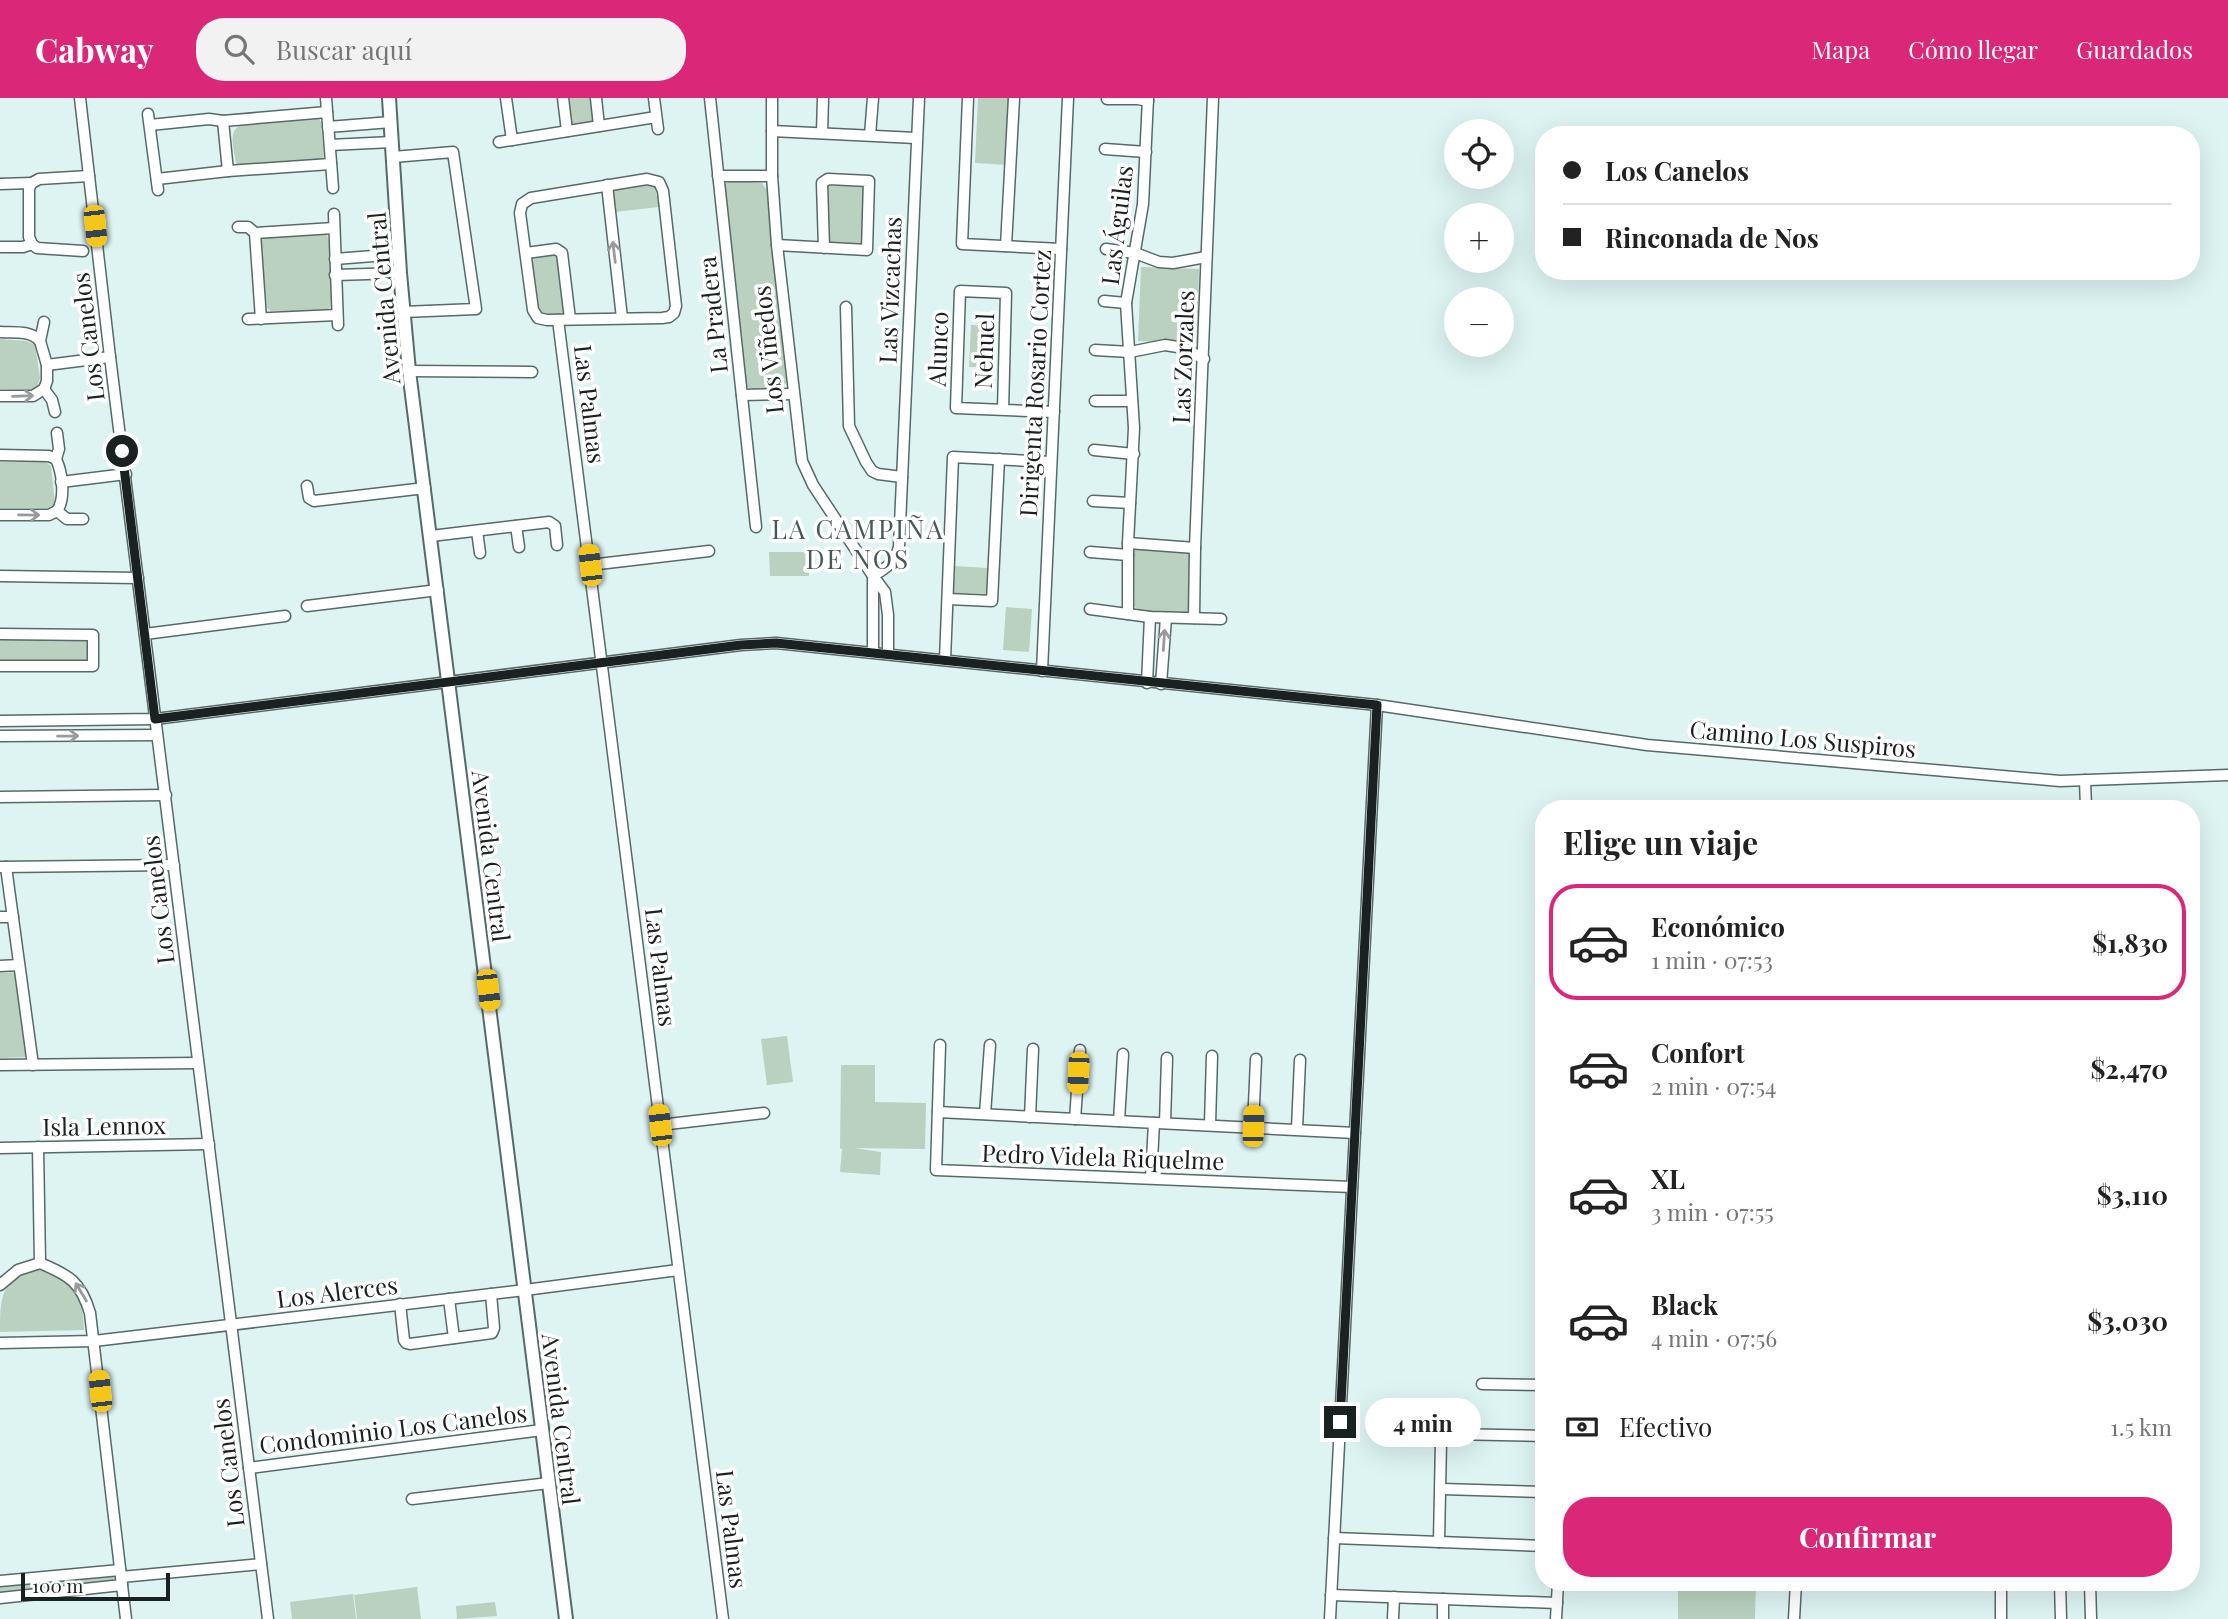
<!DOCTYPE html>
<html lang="es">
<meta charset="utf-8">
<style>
:root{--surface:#fff;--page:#f2f2f2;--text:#222;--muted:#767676;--line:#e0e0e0;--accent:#db2777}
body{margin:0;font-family:"Playfair Display",serif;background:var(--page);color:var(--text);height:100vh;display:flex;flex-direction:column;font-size:26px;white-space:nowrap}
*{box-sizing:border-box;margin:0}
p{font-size:23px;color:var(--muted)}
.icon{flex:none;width:38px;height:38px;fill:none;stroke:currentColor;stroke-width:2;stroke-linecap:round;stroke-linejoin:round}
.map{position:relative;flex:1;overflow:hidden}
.drawer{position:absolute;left:1535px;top:702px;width:665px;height:791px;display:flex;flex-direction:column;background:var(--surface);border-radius:28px;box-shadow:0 7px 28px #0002}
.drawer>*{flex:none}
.banner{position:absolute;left:1535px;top:28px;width:665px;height:154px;border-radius:28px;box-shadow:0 7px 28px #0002;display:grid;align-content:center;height:154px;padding:0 28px;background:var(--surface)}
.buttons{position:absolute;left:1444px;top:21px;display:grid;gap:14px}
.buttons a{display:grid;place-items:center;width:70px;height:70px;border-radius:50%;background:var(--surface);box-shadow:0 7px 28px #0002;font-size:35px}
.scale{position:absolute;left:21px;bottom:18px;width:149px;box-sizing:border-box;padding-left:7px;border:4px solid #192121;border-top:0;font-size:19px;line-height:24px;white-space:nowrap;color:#192121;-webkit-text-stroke:5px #fff;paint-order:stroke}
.end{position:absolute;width:32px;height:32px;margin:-16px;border:9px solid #192121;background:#fff;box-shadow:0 0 0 4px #fff}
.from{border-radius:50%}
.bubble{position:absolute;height:49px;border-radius:24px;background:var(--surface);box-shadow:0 7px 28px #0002;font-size:23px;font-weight:700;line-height:49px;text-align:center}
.car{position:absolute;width:21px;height:42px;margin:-21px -10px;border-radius:9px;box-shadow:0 0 5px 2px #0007;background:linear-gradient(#f5c518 24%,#345 0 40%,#f5c518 0 76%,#345 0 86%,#f5c518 0)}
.banner b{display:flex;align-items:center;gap:24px;height:66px;font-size:26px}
.banner b+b{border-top:2px solid var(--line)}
.banner i{width:18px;height:18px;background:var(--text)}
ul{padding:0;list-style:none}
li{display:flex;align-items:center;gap:21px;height:116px;margin:0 14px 10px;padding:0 14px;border:4px solid transparent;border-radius:28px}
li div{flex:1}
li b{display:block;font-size:26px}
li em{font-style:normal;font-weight:700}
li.active{border-color:var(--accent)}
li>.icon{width:63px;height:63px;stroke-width:1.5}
h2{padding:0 28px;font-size:32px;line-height:84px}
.pay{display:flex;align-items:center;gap:18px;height:77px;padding:0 28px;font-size:26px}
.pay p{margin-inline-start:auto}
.cta{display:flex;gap:14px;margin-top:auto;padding:14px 28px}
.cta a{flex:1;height:80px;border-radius:28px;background:var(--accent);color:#fff;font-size:28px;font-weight:700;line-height:80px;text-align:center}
header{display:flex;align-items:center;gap:42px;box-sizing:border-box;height:98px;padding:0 35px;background:var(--accent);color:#fff}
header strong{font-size:33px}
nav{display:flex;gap:38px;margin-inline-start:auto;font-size:24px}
.search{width:490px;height:63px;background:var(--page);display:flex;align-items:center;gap:18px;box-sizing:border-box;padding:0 24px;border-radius:28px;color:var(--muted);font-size:26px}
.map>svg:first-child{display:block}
.green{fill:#b9d1be}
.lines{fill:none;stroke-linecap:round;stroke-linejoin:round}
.minor-casing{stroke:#566a69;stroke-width:13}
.tertiary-casing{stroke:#566a69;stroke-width:16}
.minor{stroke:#fff;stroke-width:10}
.tertiary{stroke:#fff;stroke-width:12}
.oneway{stroke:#989b9b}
.route{stroke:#192121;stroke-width:9}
.labels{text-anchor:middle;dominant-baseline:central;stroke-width:7;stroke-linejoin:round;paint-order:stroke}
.street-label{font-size:24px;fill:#192121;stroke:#fff}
.neighbourhood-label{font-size:26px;letter-spacing:2px;fill:#465a58;stroke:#fff}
</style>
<header>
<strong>Cabway</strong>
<div class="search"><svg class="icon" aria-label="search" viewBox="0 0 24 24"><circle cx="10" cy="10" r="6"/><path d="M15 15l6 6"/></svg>Buscar aquí</div>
<nav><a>Mapa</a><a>Cómo llegar</a><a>Guardados</a></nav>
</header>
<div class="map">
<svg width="2228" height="1521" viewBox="0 0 2228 1521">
<rect width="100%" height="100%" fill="#ddf4f2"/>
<!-- green -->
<g class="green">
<path d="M565,0H592L594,20L591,25L571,28Z"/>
<path d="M978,0H1011L1008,67L975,65Z"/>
<path d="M311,19H318L321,24L324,59L320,63L240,69L236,65C234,52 227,33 241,27Z"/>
<path d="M731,82L762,85L768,94L787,284L781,290L753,291L744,288L724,87Z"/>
<path d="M649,86L655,90L659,109L615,114L612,92Z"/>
<path d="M826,88H863L864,145H826Z"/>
<path d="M322,135L327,137L329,143L332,207L326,213H270L267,210L261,144L263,140L268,138Z"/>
<path d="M558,156L565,216H542L538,210L532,162L536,158Z"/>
<path d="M1141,169L1199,171L1197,245L1138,243Z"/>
<path d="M971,227L996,228L995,269H969Z"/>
<path d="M0,241L27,243L35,247L40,280L37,290L32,292L0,291Z"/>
<path d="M0,364H46L51,368L55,406L50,410H0Z"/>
<path d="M1134,450L1189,454L1188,511L1186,515L1142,514L1135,509Z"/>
<path d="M769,454H809V478H770Z"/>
<path d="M954,468L988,470L987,496L953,495Z"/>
<path d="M1006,509L1032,511L1029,554L1003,552Z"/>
<path d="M0,539H87L91,547V560L83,564H0Z"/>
<path d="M17,874L28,959L0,960V875Z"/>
<path d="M787,938L793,984L767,987L761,941Z"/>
<path d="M841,967H875V1004L926,1005L925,1051L854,1050L881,1054L880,1077L840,1074L842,1051L840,1050Z"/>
<path d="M33,1171C74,1176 83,1193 84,1232L0,1234C0,1203 0,1181 33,1171Z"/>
<path d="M113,1477L114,1483L0,1495V1487Z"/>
<path d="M1678,1484H1756L1755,1521H1678Z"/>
<path d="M417,1489L421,1521H357L354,1497Z"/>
<path d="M353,1496L356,1521H292L290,1504Z"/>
<path d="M495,1504L497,1518L457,1521L456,1508Z"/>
</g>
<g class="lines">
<!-- minor casing -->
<g class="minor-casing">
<g id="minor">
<path d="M80,0L110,259L268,1521"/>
<path d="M326,0L333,90"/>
<path d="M506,0L512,42"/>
<path d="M563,0L567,33"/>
<path d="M596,0L599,28"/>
<path d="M654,0L658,31"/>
<path d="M710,0L756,429"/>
<path d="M772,0V78L777,147L802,363L813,387L873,478L885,494L888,517V555"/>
<path d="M968,0L962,146L1061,151"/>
<path d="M1107,1H1138L1148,3"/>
<path d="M148,16L158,92"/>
<path d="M223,23L228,73"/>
<path d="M150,27L209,21L223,23L327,14"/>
<path d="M328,29L391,24"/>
<path d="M772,33L916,40"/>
<path d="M822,35L823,0"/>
<path d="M870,37L873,0"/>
<path d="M499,44L656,19"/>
<path d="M330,47L392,44"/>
<path d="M1105,51L1146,54"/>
<path d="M393,59L453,54L476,211L403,214"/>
<path d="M718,78H772"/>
<path d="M157,81L228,73L331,66"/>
<path d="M647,81L659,84L663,93L676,208L674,215L669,219L662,220L547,222L538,220L533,212L520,115L522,106L531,100Z"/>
<path d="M0,86L32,85"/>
<path d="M607,87L622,220"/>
<path d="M334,116L338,227"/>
<path d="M238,129H248L255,135L334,130"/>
<path d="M255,135L261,221"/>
<path d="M777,147L867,152L869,83L828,81L822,85L824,150"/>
<path d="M1006,148L1014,0"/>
<path d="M0,149H23L32,146"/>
<path d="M1106,151L1135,155L1159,164L1173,165L1206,159"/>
<path d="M83,153L37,150L32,146L29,139V90L32,85L39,81L89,78"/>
<path d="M526,155L556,151L562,155L570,221"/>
<path d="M335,161L399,156"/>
<path d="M335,177L400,175"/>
<path d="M1104,203L1126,205"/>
<path d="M846,209L849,328L866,364L872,373L878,376L902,379"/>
<path d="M248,221L337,217"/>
<path d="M558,222L723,1521"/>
<path d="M44,224L40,243L47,267V283L44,291"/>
<path d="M0,234C14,235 30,232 40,243"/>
<path d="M1095,252L1130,254L1165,247L1184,250L1204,261"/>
<path d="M47,267L110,259"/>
<path d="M409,273L532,274"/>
<path d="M44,291L52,302L55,314"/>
<path d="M742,297L793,296"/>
<path d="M0,298H33L44,291"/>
<path d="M1095,303H1132"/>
<path d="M1003,312L1006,195L960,193L956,310L1054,314"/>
<path d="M57,335L59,351L56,361C62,374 66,400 57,413"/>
<path d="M1094,352L1134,356"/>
<path d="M0,357L49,358L56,361"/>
<path d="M61,384L126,376"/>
<path d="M307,388L309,400L314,403L425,390"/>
<path d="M1093,403L1130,405"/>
<path d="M57,413L67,421H83"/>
<path d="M0,417H49L57,413"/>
<path d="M516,428L519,449"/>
<path d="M477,433L480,455"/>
<path d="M431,438L549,424L555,428L557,447"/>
<path d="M1128,445L1195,450"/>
<path d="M1090,454L1128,457"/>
<path d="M590,467L709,453"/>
<path d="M0,478L138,480"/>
<path d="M873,478C886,470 895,465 899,449L919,0"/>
<path d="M873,478V554"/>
<path d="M948,501L992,503L999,361"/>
<path d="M307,508L438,492"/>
<path d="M1090,511L1150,519L1221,521"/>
<path d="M1128,516V445L1134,330L1126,205L1143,106L1148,0"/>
<path d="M1194,520L1195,450L1213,0"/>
<path d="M0,536L93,537V568H0"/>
<path d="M145,536L285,518"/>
<path d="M945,562L953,359L1051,364"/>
<path d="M1042,573L1068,0"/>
<path d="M1147,585L1150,519"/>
<path d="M1161,586L1166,520"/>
<path d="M0,623L155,621L741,547L776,545L1377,607L1647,647L2060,683L2228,677"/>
<path d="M0,638L157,637"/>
<path d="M2085,682L2086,710"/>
<path d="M0,699L166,697"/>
<path d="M1,769L174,767"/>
<path d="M6,769L33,967"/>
<path d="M0,819H13"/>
<path d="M0,868L19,867"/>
<path d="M940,947L936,1072L1352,1089"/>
<path d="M0,967L198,965"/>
<path d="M938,1014L1355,1035"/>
<path d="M985,1016L990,947"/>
<path d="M1030,1019L1033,951"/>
<path d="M1075,1021L1080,952"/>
<path d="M1119,1023L1123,956"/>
<path d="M1165,1025L1167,960"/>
<path d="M1210,1026L1212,958"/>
<path d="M660,1027L764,1015"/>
<path d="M1253,1028L1256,961"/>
<path d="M1297,1031L1300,962"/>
<path d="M38,1049L40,1165"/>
<path d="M0,1050L209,1046"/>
<path d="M1151,1080L1154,1025"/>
<path d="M40,1165C69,1177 81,1184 90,1215L126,1521"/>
<path d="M0,1187L18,1172L40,1165"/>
<path d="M449,1201L454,1240"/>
<path d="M400,1206L404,1242L406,1245L410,1246L492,1235L494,1230L491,1196"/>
<path d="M0,1245L94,1243L525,1192L678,1172"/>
<path d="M1482,1286L1544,1287"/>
<path d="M249,1370L542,1332"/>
<path d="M1442,1391L1544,1394"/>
<path d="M412,1401L549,1385"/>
<path d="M1334,1440L1544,1448"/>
<path d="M1439,1444L1441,1343L1444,1338L1450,1336L1544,1338"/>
<path d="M121,1479L261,1466"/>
<path d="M0,1483L120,1472"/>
<path d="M2001,1484V1521"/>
<path d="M2060,1484L2061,1521"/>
<path d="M2090,1484L2091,1521"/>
<path d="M1331,1497L1557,1505"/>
<path d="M0,1500L122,1487"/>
<path d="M1330,1521L1377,607"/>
<path d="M1393,1521L1394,1499"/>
<path d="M1443,1521V1501"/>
<path d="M1556,1521L1558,1484"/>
<path d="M1794,1521L1796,1484"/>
</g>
</g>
<!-- tertiary casing -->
<g class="tertiary-casing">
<path id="tertiary" d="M389,0L400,175L409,273L566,1521"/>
</g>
<!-- minor -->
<use href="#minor" class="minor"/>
<!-- tertiary -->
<use href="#tertiary" class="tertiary"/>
</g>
<!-- one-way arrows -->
<defs><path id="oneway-shaft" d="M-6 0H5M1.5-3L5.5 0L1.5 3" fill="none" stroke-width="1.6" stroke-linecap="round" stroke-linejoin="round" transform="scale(1.75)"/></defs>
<g class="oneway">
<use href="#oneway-shaft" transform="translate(614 154) rotate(-97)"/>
<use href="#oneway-shaft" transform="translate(23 298) rotate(-2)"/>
<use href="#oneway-shaft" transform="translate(29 417) rotate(1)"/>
<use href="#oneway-shaft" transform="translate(1164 542) rotate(-86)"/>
<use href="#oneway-shaft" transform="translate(68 638) rotate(-1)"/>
<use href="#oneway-shaft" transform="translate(81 1194) rotate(-121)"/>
</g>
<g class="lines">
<!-- route -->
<path class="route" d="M122,353L155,621L741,547L776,545L1377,607L1340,1324"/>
</g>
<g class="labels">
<!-- street labels -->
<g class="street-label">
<text transform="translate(1116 127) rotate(-83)">Las Águilas</text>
<text transform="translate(889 192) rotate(-88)">Las Vizcachas</text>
<text transform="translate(383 200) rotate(-95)">Avenida Central</text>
<text transform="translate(712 217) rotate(-96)">La Pradera</text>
<text transform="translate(87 239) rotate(-97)">Los Canelos</text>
<text transform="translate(937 251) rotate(-88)">Alunco</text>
<text transform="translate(767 252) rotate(-96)">Los Viñedos</text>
<text transform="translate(983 253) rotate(-88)">Nehuel</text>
<text transform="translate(1182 259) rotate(-88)">Las Zorzales</text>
<text transform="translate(1034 285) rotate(-87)">Dirigenta Rosario Cortez</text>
<text transform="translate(591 306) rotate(83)">Las Palmas</text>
<text transform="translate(1803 640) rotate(5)">Camino Los Suspiros</text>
<text transform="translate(492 758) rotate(83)">Avenida Central</text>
<text transform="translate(157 802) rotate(-97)">Los Canelos</text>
<text transform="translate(662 869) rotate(83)">Las Palmas</text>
<text transform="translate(104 1027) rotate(-1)">Isla Lennox</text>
<text transform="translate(1103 1058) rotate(2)">Pedro Videla Riquelme</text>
<text transform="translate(337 1193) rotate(-7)">Los Alerces</text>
<text transform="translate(562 1321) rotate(83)">Avenida Central</text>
<text transform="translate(393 1330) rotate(-7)">Condominio Los Canelos</text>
<text transform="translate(227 1365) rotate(-97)">Los Canelos</text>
<text transform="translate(733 1431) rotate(83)">Las Palmas</text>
</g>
<!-- neighbourhood labels -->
<g class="neighbourhood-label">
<text x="858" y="430">LA CAMPIÑA<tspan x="858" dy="30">DE NOS</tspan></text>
</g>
</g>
</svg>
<div class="buttons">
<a><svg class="icon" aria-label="locate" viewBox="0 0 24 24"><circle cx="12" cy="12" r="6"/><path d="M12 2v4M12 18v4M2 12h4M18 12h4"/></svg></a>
<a>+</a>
<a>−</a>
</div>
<div class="scale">100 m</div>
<i class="end from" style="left:122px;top:353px"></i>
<i class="end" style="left:1340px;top:1324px"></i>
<div class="bubble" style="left:1365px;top:1300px;width:116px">4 min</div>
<i class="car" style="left:95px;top:128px;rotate:174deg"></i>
<i class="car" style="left:590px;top:467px;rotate:353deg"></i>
<i class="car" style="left:488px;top:892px;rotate:173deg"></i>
<i class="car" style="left:1078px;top:975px;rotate:183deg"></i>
<i class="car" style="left:660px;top:1027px;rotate:353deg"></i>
<i class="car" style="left:1253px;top:1028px;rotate:2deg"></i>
<i class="car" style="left:100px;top:1293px;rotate:354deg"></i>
<div class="banner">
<b><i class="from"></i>Los Canelos</b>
<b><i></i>Rinconada de Nos</b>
</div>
<section class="drawer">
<h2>Elige un viaje</h2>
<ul>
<li class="active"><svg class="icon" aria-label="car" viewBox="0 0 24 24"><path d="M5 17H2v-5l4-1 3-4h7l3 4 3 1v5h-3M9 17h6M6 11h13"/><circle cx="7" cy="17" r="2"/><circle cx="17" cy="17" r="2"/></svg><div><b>Económico</b><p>1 min · 07:53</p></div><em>$1,830</em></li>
<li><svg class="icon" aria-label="car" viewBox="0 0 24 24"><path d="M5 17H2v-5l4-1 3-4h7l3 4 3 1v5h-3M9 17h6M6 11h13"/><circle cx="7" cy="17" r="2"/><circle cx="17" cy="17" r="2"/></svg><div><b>Confort</b><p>2 min · 07:54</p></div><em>$2,470</em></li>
<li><svg class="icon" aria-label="car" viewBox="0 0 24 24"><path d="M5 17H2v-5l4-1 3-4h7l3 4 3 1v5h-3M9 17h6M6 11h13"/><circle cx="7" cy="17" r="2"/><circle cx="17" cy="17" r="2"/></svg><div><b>XL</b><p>3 min · 07:55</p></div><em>$3,110</em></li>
<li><svg class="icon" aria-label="car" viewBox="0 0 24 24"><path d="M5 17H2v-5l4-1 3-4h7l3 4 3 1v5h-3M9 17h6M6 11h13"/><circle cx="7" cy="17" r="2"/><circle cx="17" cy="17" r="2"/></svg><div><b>Black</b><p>4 min · 07:56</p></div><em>$3,030</em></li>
</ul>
<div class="pay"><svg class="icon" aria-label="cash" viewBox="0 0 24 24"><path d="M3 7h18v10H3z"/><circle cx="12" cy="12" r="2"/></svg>Efectivo<p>1.5 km</p></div>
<div class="cta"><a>Confirmar</a></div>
</section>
</div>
